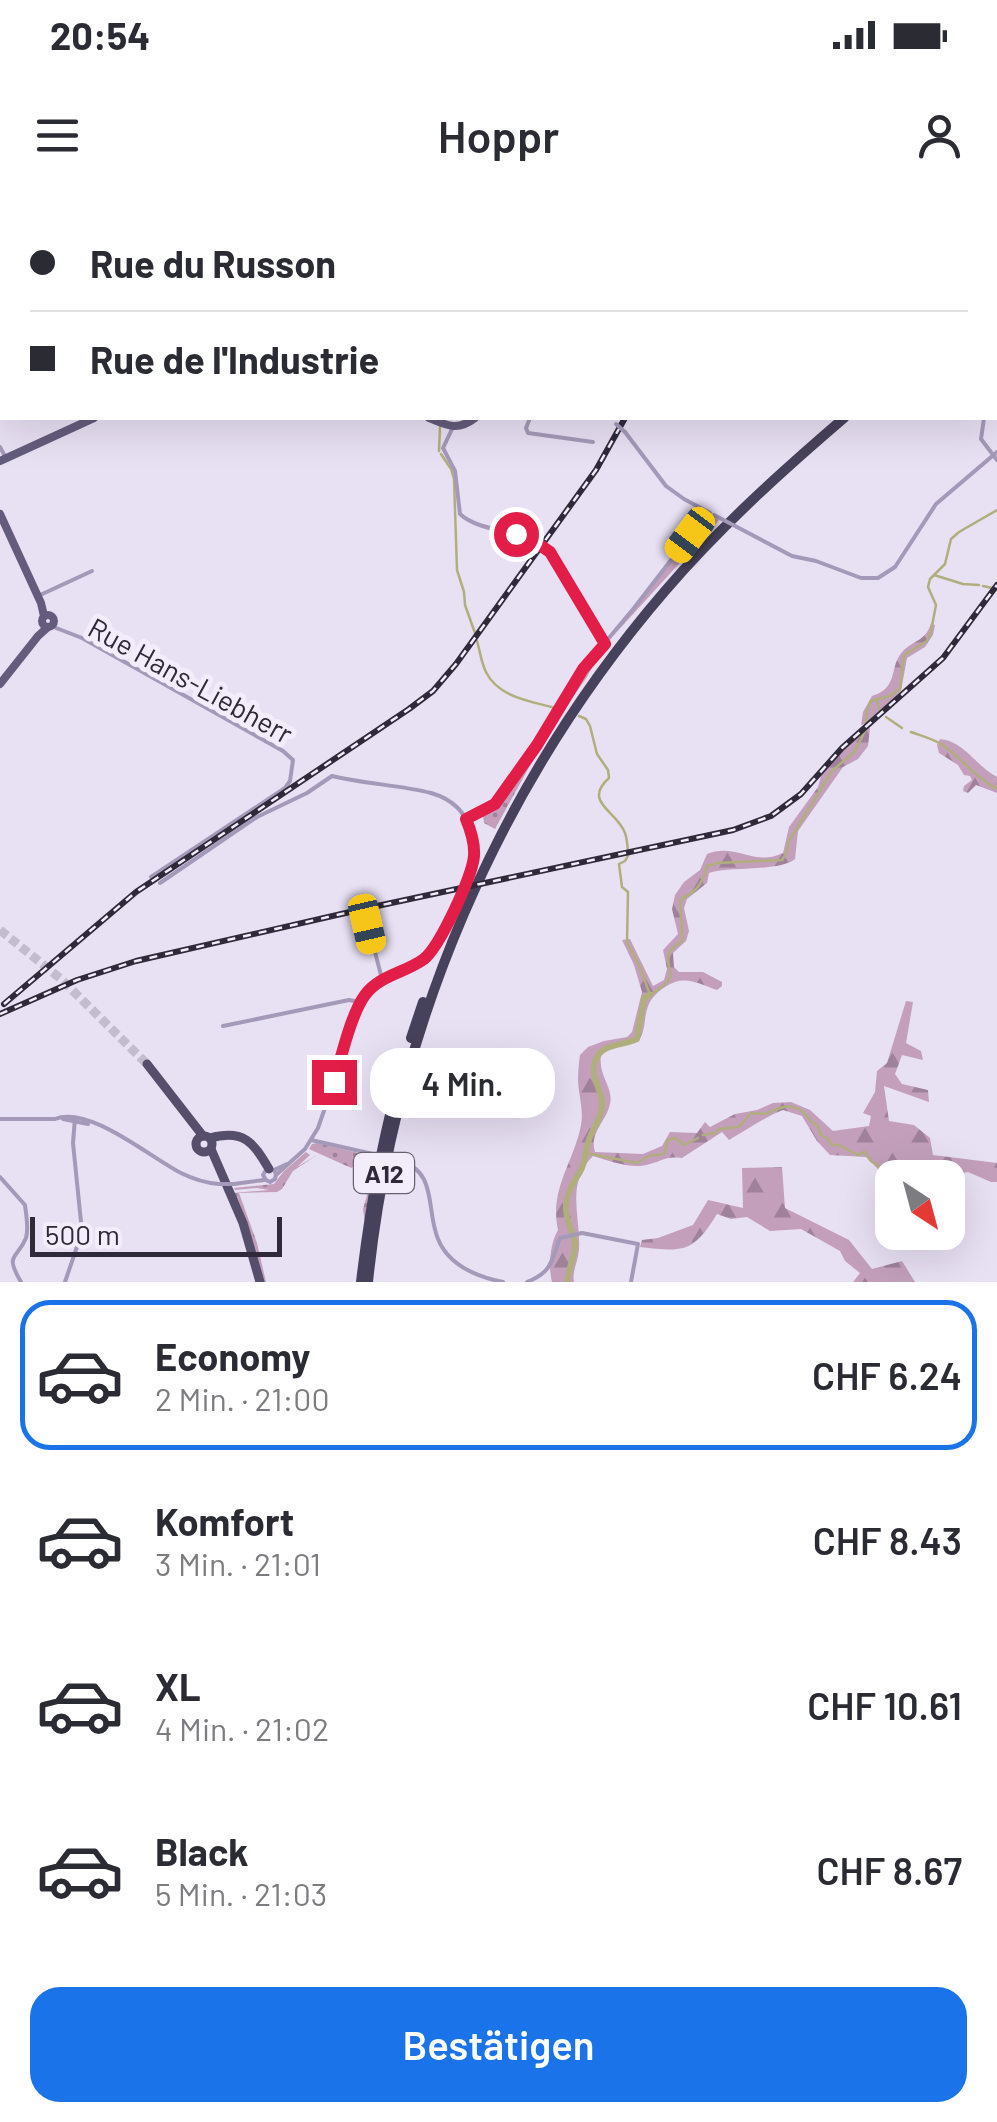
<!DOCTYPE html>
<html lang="de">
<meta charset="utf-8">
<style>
:root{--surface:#fff;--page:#f2f2f3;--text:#2b2b33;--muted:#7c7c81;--line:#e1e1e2;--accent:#1a73e8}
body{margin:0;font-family:Barlow,sans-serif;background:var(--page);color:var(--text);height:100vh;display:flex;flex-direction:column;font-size:38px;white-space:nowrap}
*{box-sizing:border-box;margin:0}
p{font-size:32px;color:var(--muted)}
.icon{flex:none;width:55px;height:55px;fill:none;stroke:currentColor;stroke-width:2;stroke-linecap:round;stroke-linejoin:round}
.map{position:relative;height:1082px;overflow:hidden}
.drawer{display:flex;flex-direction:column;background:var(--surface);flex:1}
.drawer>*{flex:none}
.hud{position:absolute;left:0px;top:0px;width:998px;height:220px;box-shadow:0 10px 40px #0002;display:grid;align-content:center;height:220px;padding:0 30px;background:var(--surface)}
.needle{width:65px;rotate:144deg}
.fabs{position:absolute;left:875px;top:960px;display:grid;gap:20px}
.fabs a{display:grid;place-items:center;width:90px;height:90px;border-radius:20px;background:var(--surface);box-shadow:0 10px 40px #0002;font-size:50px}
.scale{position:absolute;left:30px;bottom:25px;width:252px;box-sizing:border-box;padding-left:10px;border:5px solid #2e2a3a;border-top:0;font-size:28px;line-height:35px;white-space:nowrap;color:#2e2a3a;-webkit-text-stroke:8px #f3edfb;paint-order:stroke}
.end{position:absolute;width:45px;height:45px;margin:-22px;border:12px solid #e11d48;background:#fff;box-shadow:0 0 0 5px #fff}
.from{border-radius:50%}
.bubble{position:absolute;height:70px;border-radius:30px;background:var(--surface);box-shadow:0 10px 40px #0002;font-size:32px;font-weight:600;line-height:70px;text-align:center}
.car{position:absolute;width:30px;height:60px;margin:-30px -15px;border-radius:12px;box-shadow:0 0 8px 2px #0007;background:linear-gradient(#f5c518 24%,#345 0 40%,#f5c518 0 76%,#345 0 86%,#f5c518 0)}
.hud b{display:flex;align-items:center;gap:35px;height:95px;font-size:38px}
.hud b+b{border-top:2px solid var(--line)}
.hud i{width:25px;height:25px;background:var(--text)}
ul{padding:18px 0 0;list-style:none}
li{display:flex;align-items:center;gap:30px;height:150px;margin:0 20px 15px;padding:0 10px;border:5px solid transparent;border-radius:30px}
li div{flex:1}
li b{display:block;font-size:38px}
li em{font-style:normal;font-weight:600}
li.current{border-color:var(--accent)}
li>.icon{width:90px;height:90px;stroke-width:1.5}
.cta{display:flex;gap:20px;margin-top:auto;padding:20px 30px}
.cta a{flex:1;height:115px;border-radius:30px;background:var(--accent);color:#fff;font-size:40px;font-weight:600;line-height:115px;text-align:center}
.status{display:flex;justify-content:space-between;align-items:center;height:70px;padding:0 50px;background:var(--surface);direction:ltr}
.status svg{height:28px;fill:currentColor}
header{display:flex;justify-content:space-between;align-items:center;height:130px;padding:0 30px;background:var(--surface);font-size:45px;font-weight:600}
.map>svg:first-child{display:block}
.grass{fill:url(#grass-dots)}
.forest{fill:url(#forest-firs)}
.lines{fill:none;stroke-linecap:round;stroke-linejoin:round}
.stream{stroke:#b1ae7e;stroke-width:2.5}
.river{stroke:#b1ae7e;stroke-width:6}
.trunk-tunnel{stroke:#c3bcce;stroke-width:9;stroke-dasharray:9 4.5;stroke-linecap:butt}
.minor{stroke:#a499b8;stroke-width:4}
.primary{stroke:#635c7c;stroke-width:8}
.trunk{stroke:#554f6c;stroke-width:9}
.motorway{stroke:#47425b;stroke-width:10}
.rail-casing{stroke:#2e2a3a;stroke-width:6}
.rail{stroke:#f3edfb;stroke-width:2.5;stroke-dasharray:8;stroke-linecap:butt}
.minor-bridge{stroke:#a499b8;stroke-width:4}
.route{stroke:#e11d48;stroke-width:12}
.labels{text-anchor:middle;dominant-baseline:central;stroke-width:10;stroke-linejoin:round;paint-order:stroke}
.shield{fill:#f3edfb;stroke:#696474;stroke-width:2.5}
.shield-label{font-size:25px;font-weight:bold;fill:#2e2a3a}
.street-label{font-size:28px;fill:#2e2a3a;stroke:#f3edfb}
</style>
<div class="status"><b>20:54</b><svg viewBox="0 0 49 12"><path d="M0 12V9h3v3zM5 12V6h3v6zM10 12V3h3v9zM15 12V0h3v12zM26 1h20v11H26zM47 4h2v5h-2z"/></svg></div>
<header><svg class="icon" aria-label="menu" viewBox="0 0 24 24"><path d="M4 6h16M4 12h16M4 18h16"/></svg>Hoppr<svg class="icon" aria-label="person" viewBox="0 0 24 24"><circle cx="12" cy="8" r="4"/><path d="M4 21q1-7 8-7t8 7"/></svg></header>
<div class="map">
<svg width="997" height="1082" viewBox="0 0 997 1082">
<defs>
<pattern id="grass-dots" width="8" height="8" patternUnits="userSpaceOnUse" patternTransform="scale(2.5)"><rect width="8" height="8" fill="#c39fbb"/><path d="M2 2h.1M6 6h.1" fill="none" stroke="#9f8299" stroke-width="1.8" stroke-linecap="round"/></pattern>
<pattern id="forest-firs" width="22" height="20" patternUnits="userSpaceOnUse" patternTransform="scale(2.5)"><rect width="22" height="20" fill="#c39fbb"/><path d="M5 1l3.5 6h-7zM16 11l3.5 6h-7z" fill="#9f8299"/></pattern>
</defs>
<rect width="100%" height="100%" fill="#e8e0f3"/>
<!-- grass -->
<g class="grass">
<path d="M711,315L719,320L613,436L707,317Z"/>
<path d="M601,450L587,477L549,531L495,629L484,623L483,616L495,607L583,472Z"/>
<path d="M317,943L379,958L365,1024L363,1009L367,995L363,982L367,969L354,965L352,968L349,967L309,949L312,944Z"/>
<path d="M306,952L310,955L297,967L317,955L293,971L282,989L277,992L239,993L257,1043L266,1082H262L233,993L269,990L257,988L235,990L234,988L274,984L284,971Z"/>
</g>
<!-- forest -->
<g class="forest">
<path d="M931,423L935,425L933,435L925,447L907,458L901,491L869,522L861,525L863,512L872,496C900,487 888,467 903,451C914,440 926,441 931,423Z"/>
<path d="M868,528H870L868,546L858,559L843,567L798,631L795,659C779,672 730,666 709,673L707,683L687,699L684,708L689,731L686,741L673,753L674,767L679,772H703L722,782V786L717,790C698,783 684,774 665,787C659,791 652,797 649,804C643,816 647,830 638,841L607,848L601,855C598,877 614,887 610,904C606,922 589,933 595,952L643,954L662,946L670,932L697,933L705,922L710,927L735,914L757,910L773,903L791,902L810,910L833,931L869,926L871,916L863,913L875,892L877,871L887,863L906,801L913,802L906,843L921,851L923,860L902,855L895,874L902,884L928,890L929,902L884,886L889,921L914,925L930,938L933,955L997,963V982H991L968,972L947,977L916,970L886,977L866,957L830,955L817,941L802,916L783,910C763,918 748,929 729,940L722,932L682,958C665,956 665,960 650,964C632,970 610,961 593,956C565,984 581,1016 579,1050C578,1062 572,1070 574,1082H552C548,1066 550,1044 558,1030C549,989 574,962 581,925C584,909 578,894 578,878C578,871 579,862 580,855L588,847L604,841L627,837L632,832L642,792L634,765L622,740L630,739L653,786L664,780L667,769L663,750L678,734L672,709L675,695L684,682L700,670L707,654C735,642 754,667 783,653L789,627L818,587L821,576L834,559Z"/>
<path d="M940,539C964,541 976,566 997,577V593L976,585L968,593L963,591L964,586L972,580L970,576L964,575L958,565L939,553L937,545Z"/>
<path d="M782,967L785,1008L849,1040L872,1069L902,1061L915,1082H853L860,1073L845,1061L840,1051L801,1029L770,1031L747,1017L731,1019L717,1014C693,1053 684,1052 640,1047L642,1040L658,1038L693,1025L708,1000L743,1008L742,968Z"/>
</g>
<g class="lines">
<!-- stream -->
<g class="stream">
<path d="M228,0L229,2"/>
<path d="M439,251L440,227"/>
<path d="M441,254L451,269L454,279L457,370L464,392L465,405L475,433"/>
<path d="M934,375L963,384L979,385"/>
<path d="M983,386L992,388"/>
<path d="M996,390H997"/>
<path d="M477,441C480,451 481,462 486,472C498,497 530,501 555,508"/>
<path d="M877,499L880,513"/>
<path d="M579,516L586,519L590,526L597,554L608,570L609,578C582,602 617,611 625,633C627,638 627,644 628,650"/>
<path d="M886,517L902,528"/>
<path d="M911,532C922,536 933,539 943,545C962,559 975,577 997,589"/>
<path d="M629,654L625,661L619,664L622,687L628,692L627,742L639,765L650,795L663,786L671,777C667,757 664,753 682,741C683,726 679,714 681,699C697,692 702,684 707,666L718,663L782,660L786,654L788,643L832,571L855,551L866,529L867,511L871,501L890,496L900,489L904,455L927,441L931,431L936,405L928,387L930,379L945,364L951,339L959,332L997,310"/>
<path d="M703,935L715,933L719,929L739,927L751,913C755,913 763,915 767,913C778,909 787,903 799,909C807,914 810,922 818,926L821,935L828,939L832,945H839L858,955L865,952L871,961L890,973L902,970L926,975L933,970L940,974"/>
<path d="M586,953L637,963L649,956L664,954L668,940L676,938L684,945L698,938"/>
</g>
<!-- river -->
<path class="river" d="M567,1082C568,1070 575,1056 575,1044C574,1033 565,1021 566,1006C567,990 574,983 581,970C586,961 585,950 589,940C592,930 599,922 601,911C606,892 587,877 596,859C603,843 623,846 637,839L644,798L650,795"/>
<!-- trunk-tunnel -->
<path class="trunk-tunnel" d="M0,730L61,779L147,864"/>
<!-- minor -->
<g class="minor">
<path d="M193,0L199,2"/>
<path d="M485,0L486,2"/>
<path d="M668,0L672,2"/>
<path d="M551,2L552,0"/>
<path d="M636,2L640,0"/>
<path d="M685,2L687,0"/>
<path d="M530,218L526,228L528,233L593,242"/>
<path d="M984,218L981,239L997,260"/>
<path d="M453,227L443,248L455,271L460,314C476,329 506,330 527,337C563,352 586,411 605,444"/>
<path d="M625,232L666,286L684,299L710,313"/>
<path d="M0,247L6,258"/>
<path d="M737,327L792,356L816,361L861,378H878L895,367L936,304L997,252"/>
<path d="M38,396L92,371"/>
<path d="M51,426L82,438L283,551L293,560L290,581L285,588L151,677"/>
<path d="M466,619L487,610L495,604L535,548L583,469L634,408L708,312"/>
<path d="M160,683L257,617L307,593L332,576C365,584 400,585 431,593C476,606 481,650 464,687C454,709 446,739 428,755C409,774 382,775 364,796L318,928L305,949L276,975"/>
<path d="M367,721L382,779"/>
<path d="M223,826L349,800L360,802"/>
<path d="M0,919H54"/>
<path d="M55,919C89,905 151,958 181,973C193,979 206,983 219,984"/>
<path d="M63,919L88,924"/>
<path d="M311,940L373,954"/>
<path d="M397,959C439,972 425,1007 438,1039C449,1066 478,1077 503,1082"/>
<path d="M274,970L276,974L275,979L270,982L266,980L263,975L266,970H274L287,964"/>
<path d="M0,977L25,1005C26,1014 29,1029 26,1038C17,1060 4,1053 21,1082"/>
<path d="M234,984L264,980"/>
<path d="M65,1082L82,1032L73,943L75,918"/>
<path d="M527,1082C553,1072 551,1060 560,1038L582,1033L638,1044L631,1082"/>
</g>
<!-- primary -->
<g class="primary">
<path d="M843,2L846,0"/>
<path d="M429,218C448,226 458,231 475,218"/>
<path d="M0,261L94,218"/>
<path d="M0,314L41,403L44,416"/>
<circle cx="48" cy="421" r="6"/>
<path d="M0,484L38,436L48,427"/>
</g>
<!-- trunk -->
<g class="trunk">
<path d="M147,864L203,936"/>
<circle cx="204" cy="944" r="8"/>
<path d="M210,938C244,929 253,942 269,969"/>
<path d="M211,949L243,1023L260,1082"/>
</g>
<!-- motorway -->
<g class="motorway">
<path d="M995,85L997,84"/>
<path d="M411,838L423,802"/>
<path d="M361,1082C370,1006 383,932 405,859"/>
<path d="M368,1082C394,828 499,584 665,391C719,328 781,272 844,218"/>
</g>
<!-- rail casing -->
<g class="rail-casing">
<g id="rail">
<path d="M726,2L729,0"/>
<path d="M4,804L136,692L409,509L433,491L456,464L596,270L625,218"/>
<path d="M0,814L77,780L136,761L363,709L733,630L771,616L801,594L842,548L943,458L997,385"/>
</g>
</g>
<!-- rail -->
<use href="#rail" class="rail"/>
<!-- minor-bridge -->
<g class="minor-bridge">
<path d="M616,224L625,232"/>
<path d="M714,315L737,327"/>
<path d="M373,954L397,959"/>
<path d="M219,984H234"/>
</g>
</g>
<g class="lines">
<!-- route -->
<path class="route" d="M334,882C341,858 351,814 365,795C380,775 405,773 424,759C440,746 472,677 474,656C475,643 471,631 466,619L495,604L537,545L583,469L605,444L550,352L531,339L516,334"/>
</g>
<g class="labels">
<!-- shield labels -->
<rect class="shield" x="354" y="953" width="60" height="40" rx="8"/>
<g class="shield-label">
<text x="384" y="973">A12</text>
</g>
<!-- street labels -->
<g class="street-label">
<text transform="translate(191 480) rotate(29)">Rue Hans-Liebherr</text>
</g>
</g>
</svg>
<div class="fabs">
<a><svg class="needle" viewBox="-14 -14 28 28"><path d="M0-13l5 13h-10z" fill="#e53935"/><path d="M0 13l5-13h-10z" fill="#7c7c81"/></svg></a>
</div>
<div class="scale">500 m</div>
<i class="end from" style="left:516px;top:334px"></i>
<i class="end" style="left:334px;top:882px"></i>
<div class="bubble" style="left:370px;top:848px;width:185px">4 Min.</div>
<i class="car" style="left:690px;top:335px;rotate:217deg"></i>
<i class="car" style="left:367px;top:724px;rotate:167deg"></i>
<div class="hud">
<b><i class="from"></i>Rue du Russon</b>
<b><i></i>Rue de l'Industrie</b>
</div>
</div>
<section class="drawer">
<ul>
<li class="current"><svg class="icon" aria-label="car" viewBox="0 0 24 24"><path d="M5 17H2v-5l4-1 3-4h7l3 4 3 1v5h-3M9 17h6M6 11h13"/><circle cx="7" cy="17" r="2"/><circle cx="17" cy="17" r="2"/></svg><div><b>Economy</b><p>2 Min. · 21:00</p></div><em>CHF 6.24</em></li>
<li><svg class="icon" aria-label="car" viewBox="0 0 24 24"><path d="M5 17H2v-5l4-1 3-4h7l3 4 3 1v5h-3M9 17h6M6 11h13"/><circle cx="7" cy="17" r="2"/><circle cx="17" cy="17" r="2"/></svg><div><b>Komfort</b><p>3 Min. · 21:01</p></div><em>CHF 8.43</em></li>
<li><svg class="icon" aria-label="car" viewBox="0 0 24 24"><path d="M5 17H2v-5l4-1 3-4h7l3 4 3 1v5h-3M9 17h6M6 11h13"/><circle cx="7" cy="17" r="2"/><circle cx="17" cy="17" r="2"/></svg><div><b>XL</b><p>4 Min. · 21:02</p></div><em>CHF 10.61</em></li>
<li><svg class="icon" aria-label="car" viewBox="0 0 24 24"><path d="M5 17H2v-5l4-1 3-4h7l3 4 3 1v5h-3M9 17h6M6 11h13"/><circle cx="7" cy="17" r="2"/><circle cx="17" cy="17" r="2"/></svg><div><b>Black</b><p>5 Min. · 21:03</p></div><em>CHF 8.67</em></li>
</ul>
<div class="cta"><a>Bestätigen</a></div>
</section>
